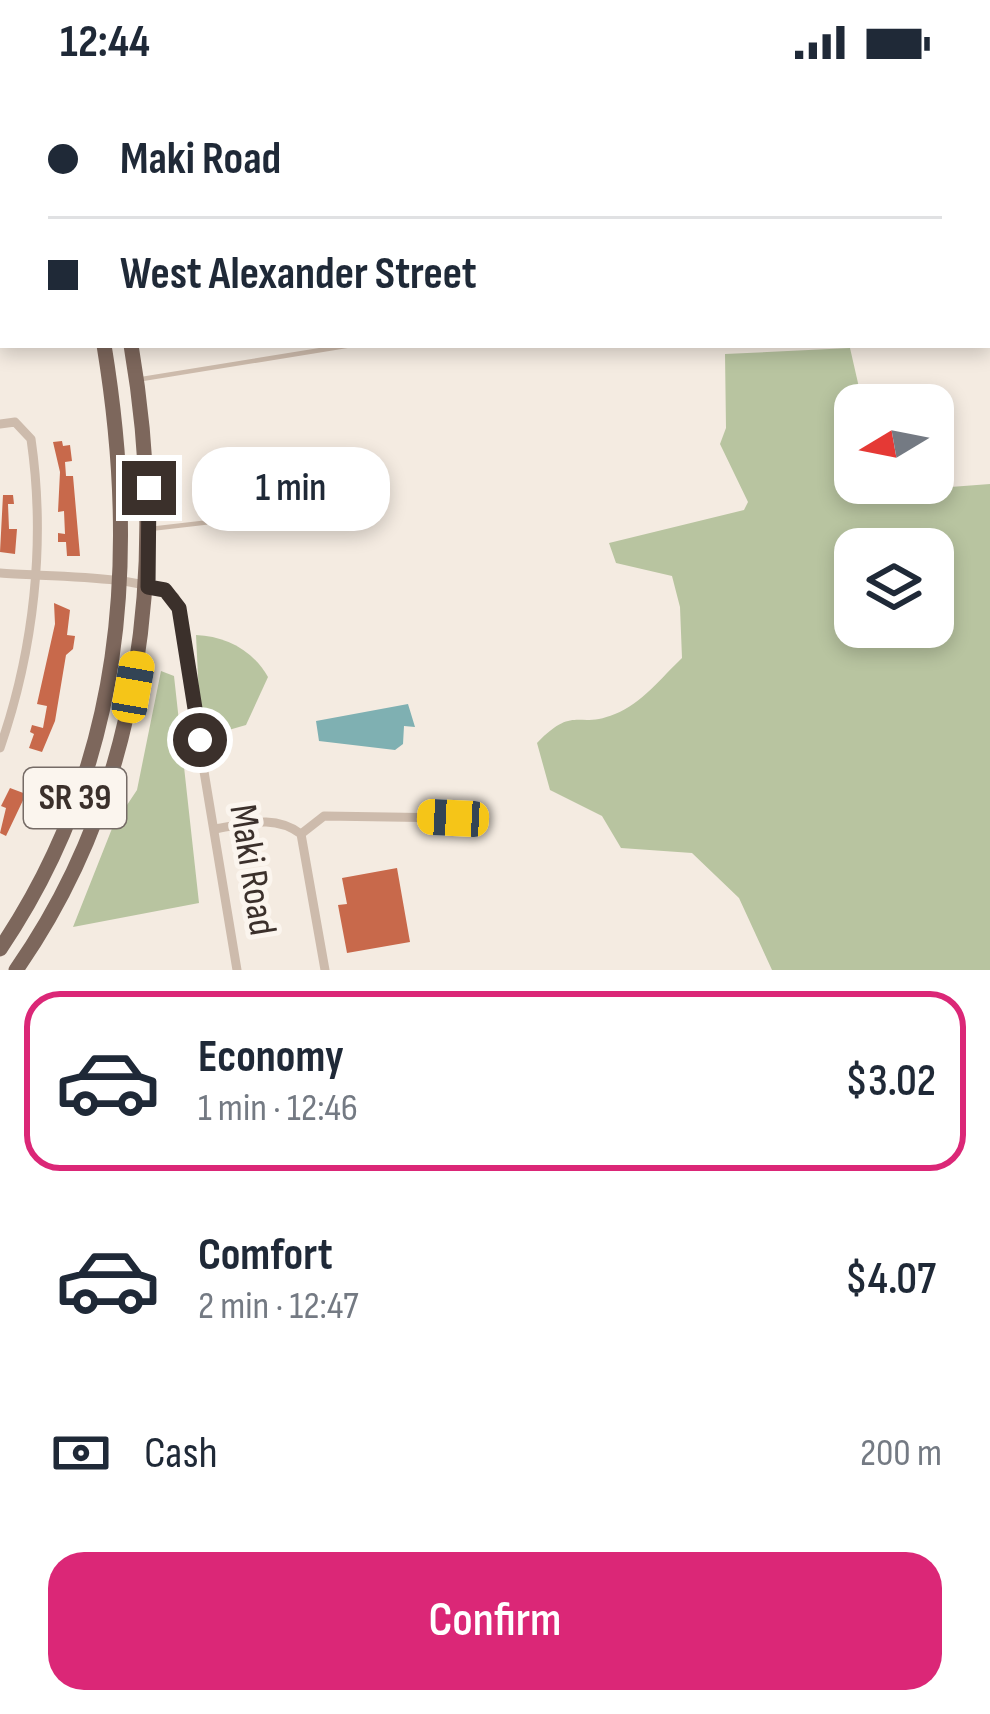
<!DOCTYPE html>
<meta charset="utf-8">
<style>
:root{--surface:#fff;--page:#f2f2f3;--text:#1f2937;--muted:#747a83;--line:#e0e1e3;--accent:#db2777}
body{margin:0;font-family:"Sofia Sans Condensed",sans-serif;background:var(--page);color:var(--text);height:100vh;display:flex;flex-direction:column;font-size:45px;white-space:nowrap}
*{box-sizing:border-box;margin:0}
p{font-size:39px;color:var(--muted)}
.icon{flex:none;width:66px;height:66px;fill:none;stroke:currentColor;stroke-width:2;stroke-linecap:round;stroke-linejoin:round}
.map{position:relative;height:886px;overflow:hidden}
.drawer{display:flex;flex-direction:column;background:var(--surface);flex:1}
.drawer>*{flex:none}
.banner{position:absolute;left:0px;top:0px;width:990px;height:264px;box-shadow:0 6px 18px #0003;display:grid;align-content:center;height:264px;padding:0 48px;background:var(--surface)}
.needle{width:78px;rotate:260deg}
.buttons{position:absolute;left:834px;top:300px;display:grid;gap:24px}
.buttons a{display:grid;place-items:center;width:120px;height:120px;border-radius:24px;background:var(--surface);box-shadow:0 6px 18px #0003;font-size:60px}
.end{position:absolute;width:54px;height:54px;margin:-27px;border:15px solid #3b302b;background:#fff;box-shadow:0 0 0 6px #fff}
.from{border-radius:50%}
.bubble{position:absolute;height:84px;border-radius:36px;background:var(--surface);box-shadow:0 6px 18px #0003;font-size:39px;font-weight:600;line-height:84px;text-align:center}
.car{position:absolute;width:36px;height:72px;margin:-36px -18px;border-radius:15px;box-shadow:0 0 9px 3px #0007;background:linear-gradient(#f5c518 24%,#345 0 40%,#f5c518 0 76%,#345 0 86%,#f5c518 0)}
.banner b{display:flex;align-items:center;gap:42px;height:114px;font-size:45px}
.banner b+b{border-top:3px solid var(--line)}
.banner i{width:30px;height:30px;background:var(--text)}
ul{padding:21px 0 0;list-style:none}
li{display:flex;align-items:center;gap:36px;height:180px;margin:0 24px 18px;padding:0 24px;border:6px solid transparent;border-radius:36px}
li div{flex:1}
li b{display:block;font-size:45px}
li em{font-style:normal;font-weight:600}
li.current{border-color:var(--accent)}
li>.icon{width:108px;height:108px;stroke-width:1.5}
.pay{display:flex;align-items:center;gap:30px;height:132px;padding:0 48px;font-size:45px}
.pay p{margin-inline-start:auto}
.cta{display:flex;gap:24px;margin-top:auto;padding:24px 48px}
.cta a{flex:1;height:138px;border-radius:36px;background:var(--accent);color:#fff;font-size:48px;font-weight:600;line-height:138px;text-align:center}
.status{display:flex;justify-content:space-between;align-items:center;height:84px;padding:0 60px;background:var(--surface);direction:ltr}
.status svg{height:33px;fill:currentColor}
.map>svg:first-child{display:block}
.green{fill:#b8c4a0;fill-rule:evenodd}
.water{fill:#7fb0b2}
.building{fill:#c8694b}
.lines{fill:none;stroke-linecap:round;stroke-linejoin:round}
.service{stroke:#cdbbac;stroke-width:4.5}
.minor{stroke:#cdbbac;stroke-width:9}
.primary{stroke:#7d675c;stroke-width:15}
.route{stroke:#3b302b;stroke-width:15}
.labels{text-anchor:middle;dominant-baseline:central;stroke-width:10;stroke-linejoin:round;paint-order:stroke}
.shield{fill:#fbf5ee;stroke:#756b66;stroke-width:3}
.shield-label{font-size:36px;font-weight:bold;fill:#3b302b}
.street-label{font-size:39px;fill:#3b302b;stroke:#fbf5ee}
</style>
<div class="status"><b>12:44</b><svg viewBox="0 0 49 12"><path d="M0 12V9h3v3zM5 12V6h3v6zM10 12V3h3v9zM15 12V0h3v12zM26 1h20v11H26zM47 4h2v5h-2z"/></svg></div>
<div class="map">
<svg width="990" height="886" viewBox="0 0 990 886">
<rect width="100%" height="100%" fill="#f4ebe1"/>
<!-- green -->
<g class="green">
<path d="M850,264L863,321H855V399H880L884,416L911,406L990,400V886H772L739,814L692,769L621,764L602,732L550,706L537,659C575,620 577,646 615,630C641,620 662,593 682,574L680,523L672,492L616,479L609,459L744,426L748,418L720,360L726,344L725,270ZM855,465H933V543H855Z"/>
<path d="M196,551C225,552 253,566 268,593L246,641L201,654Z"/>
<path d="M161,587L174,592L199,819L73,843L113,742L137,706Z"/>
</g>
<!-- water -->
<path class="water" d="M408,620L415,643L404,642L403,660L395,666L319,657L316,637Z"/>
<!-- building -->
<g class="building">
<path d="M62,357L63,362L70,361L72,377L65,378L66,392H73L80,472H67L66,458H58V449L65,450L64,427L58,428L60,388L53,358Z"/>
<path d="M3,411H13L14,420H8L9,445H17L15,470L0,468Z"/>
<path d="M54,519L70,526L67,551L75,552L73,565L66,571L55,637L42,668L29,664L34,650L30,648L32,641L43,644L47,622L37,620L55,540Z"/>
<path d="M10,704L26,710L6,752L0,749L6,724L1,722Z"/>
<path d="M397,784L410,858L347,869L338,821L347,820L342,794Z"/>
</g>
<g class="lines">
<!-- service -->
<g class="service">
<path d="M242,0L243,3"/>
<path d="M142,295L352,261"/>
<path d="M150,445L219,437L249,421"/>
</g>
<!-- minor -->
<g class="minor">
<path d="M437,0L444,3"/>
<path d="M505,0V3"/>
<path d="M654,0V3"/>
<path d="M258,3L274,0"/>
<path d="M384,3L399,0"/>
<path d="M0,42H3"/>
<path d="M987,125L990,124"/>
<path d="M0,340L15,338L31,355C46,458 34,566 0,664"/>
<path d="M0,489C41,493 144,490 175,513L237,886"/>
<path d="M215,745C246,740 274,730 301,750L325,886"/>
<path d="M301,750L324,732L453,734"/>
</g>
<!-- primary -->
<g class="primary">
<path d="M61,0L62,3"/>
<path d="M89,0V3"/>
<path d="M0,865C125,680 139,474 104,261"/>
<path d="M16,886C144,703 168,476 131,261"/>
</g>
</g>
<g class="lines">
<!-- route -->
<path class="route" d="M149,404L148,503L165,506L179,524L200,656"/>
</g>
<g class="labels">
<!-- shield labels -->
<rect class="shield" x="24" y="684" width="102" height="60" rx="9"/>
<g class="shield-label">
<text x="75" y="714">SR 39</text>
</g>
<!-- street labels -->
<g class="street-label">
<text transform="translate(252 786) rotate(81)">Maki Road</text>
</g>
</g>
</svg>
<div class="buttons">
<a><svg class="needle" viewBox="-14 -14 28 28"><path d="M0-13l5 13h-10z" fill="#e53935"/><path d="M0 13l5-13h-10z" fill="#747a83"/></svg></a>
<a><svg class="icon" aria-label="layers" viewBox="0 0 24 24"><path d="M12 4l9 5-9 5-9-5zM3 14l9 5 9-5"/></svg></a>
</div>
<i class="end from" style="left:200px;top:656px"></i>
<i class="end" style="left:149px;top:404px"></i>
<div class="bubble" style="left:192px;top:363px;width:198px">1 min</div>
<i class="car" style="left:133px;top:603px;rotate:10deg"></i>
<i class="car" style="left:453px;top:734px;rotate:273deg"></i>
<div class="banner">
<b><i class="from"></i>Maki Road</b>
<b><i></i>West Alexander Street</b>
</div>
</div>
<section class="drawer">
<ul>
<li class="current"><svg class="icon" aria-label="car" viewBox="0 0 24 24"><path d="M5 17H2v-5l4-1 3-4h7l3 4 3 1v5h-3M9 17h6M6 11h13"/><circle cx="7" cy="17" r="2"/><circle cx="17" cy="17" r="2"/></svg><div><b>Economy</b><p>1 min · 12:46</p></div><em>$3.02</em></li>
<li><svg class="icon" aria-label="car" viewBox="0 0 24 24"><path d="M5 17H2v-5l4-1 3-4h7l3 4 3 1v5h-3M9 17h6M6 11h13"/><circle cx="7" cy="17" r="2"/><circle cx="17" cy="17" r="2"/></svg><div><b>Comfort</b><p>2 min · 12:47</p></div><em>$4.07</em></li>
</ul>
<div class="pay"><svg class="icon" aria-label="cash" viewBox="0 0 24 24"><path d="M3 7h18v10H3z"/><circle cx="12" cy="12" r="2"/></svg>Cash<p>200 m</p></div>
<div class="cta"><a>Confirm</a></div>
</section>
